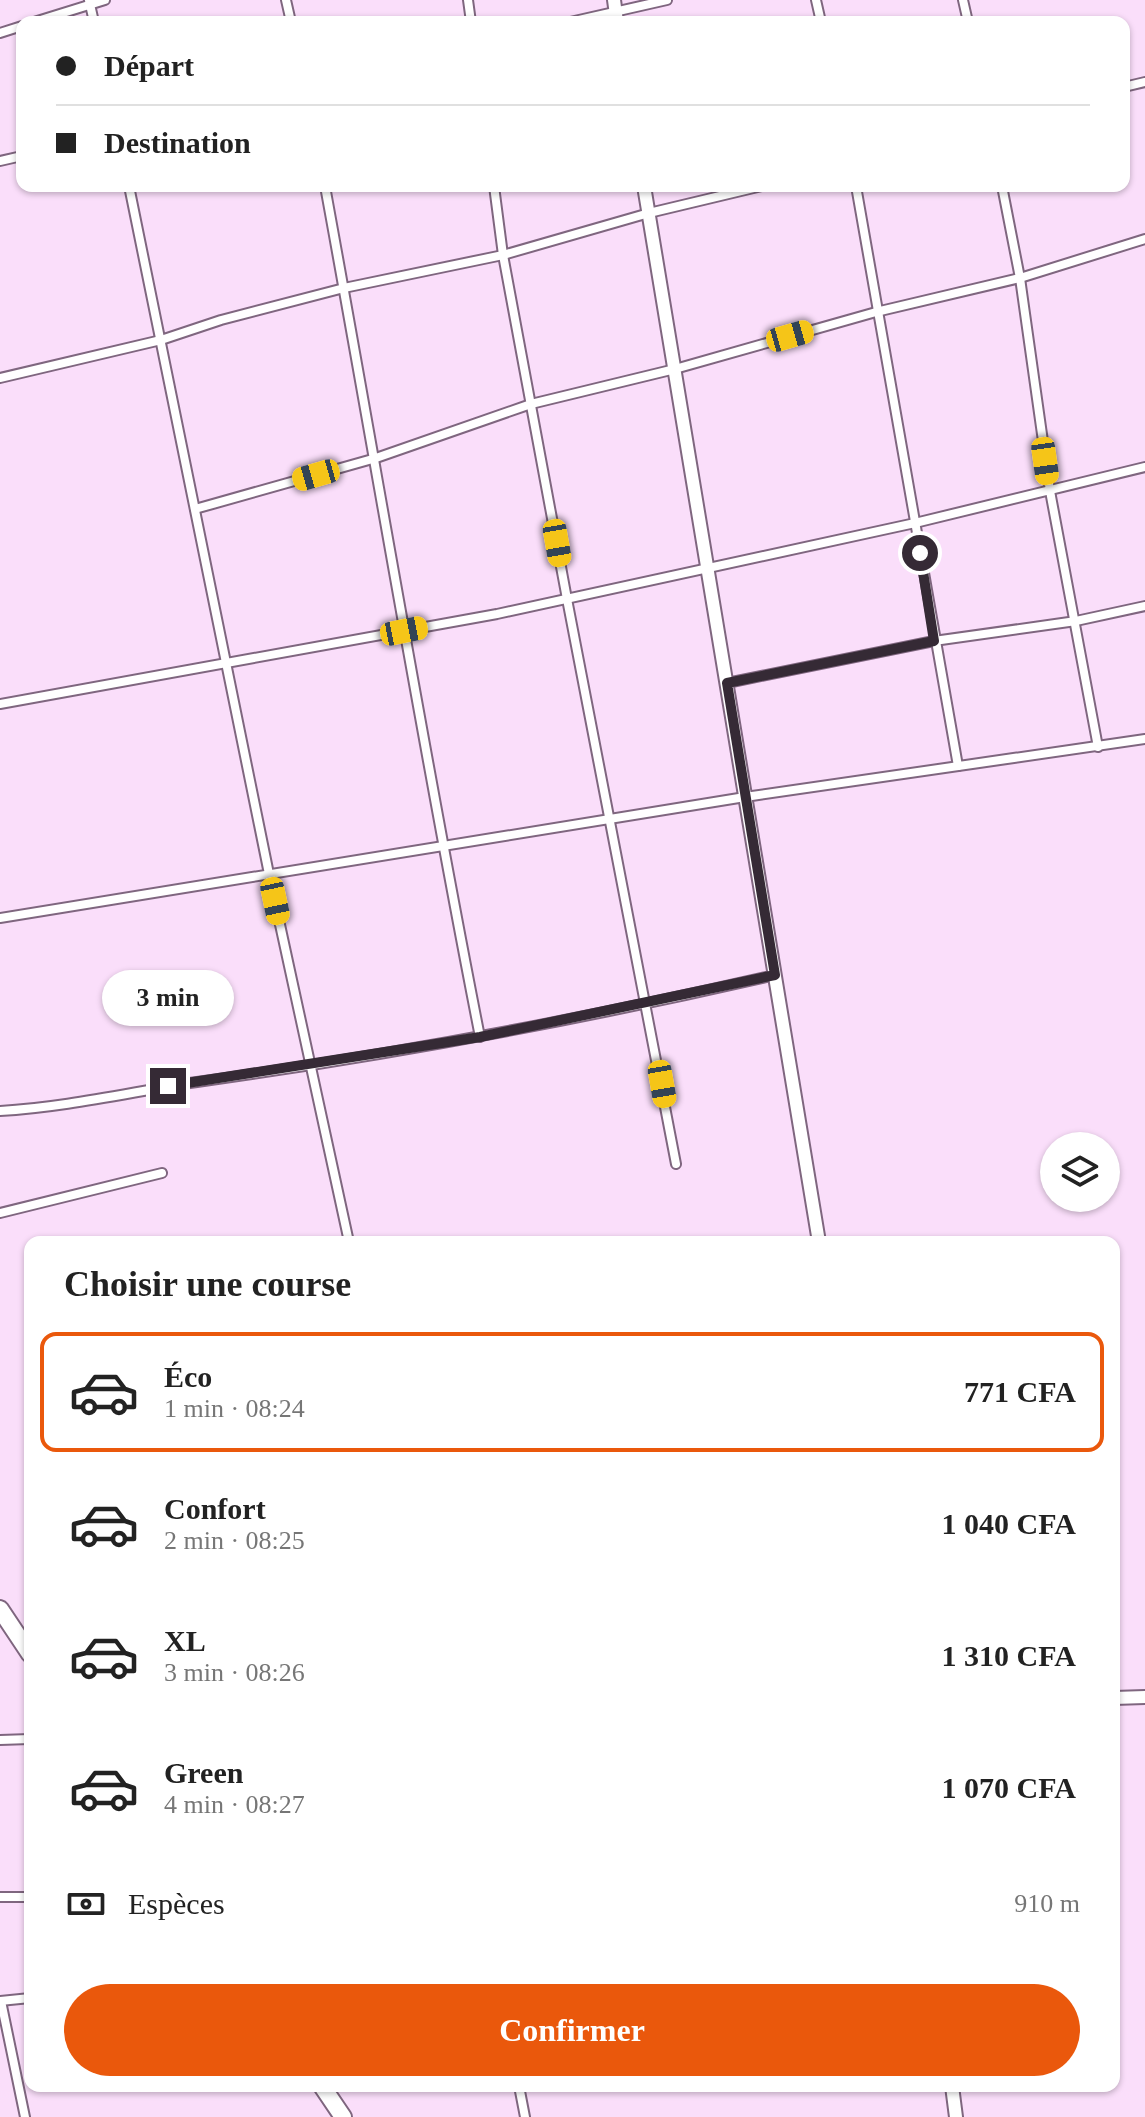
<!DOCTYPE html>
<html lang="fr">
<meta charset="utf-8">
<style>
:root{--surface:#fff;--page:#f6f6f6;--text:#222;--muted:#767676;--line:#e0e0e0;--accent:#ea580c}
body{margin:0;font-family:"Times New Roman",serif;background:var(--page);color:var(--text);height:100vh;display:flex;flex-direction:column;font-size:30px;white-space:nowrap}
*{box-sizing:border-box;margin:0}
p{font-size:26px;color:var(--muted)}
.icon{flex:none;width:44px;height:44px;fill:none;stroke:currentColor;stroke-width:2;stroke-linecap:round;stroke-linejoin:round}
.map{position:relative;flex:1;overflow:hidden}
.drawer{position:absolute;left:24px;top:1236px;width:1096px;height:856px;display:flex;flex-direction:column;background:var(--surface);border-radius:16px;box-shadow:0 2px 6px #0004}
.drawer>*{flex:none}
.banner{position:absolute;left:16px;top:16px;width:1114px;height:176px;border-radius:16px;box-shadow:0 2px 6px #0004;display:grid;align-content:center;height:176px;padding:0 40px;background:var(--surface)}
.tools{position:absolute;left:1040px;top:1132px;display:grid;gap:16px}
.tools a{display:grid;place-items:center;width:80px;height:80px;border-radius:50%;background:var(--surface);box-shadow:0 2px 6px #0004;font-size:40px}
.end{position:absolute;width:36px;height:36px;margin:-18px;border:10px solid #352a35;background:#fff;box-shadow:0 0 0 4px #fff}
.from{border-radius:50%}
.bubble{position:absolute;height:56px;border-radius:28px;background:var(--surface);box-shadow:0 2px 6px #0004;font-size:26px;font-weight:800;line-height:56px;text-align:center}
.car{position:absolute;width:24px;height:48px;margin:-24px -12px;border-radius:10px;box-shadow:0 0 6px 2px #0007;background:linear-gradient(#f5c518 24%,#345 0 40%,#f5c518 0 76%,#345 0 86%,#f5c518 0)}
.banner b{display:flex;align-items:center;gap:28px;height:76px;font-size:30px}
.banner b+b{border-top:2px solid var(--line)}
.banner i{width:20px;height:20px;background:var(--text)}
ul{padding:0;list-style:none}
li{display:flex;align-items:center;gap:24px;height:120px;margin:0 16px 12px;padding:0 24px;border:4px solid transparent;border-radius:16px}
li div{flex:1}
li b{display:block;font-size:30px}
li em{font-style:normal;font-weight:800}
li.on{border-color:var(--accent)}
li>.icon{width:72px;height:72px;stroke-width:1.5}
h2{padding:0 40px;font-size:36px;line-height:96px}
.pay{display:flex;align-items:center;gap:20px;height:88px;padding:0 40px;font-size:30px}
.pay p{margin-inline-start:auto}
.cta{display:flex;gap:16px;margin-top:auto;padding:16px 40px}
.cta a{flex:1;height:92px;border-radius:48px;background:var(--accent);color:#fff;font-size:32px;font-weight:800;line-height:92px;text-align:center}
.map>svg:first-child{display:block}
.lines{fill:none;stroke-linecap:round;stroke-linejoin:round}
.street-casing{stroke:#7f667f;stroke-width:12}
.secondary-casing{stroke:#7f667f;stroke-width:16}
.highway-casing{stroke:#7f667f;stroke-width:20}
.street{stroke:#fff;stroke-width:8}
.secondary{stroke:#fff;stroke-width:12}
.highway{stroke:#fff;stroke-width:16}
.route{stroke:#352a35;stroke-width:10}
</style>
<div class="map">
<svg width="1145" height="2117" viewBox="0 0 1145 2117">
<rect width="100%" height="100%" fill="#fadefa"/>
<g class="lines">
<!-- street casing -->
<g class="street-casing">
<g id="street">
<path d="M89,0L94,22"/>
<path d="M286,0L291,22"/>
<path d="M468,0L471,22"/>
<path d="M816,0L821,22"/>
<path d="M963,0L968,22"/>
<path d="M34,22L105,0"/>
<path d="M570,22L667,0"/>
<path d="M0,33L22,26"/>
<path d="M1124,87L1145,82"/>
<path d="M0,161L22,156"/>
<path d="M129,186L269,874L349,1242"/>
<path d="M325,186C377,470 424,754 480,1037"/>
<path d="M494,186L503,255L567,599L676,1164"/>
<path d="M856,186L958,766"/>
<path d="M1002,186L1020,278L1050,491L1098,747"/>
<path d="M0,378L161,340L221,320L344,288L503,255L649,213L762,186"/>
<path d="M195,509L376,458L531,404L675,369L876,312L1020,278L1145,239"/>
<path d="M727,683L934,641L1076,621L1145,606"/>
<path d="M0,704L497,614L915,523L1145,467"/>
<path d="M0,918L745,797L1145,739"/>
<path d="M0,1111C67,1107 131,1092 197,1082C391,1055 584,1019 775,975"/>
<path d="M0,1213L162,1173"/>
<path d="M0,1740L30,1739"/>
<path d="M0,1897H30"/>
<path d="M0,2001L30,1998"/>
<path d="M1,2001L25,2117"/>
<path d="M519,2086L525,2117"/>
</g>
</g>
<!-- secondary casing -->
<g class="secondary-casing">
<g id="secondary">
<path d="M614,0L617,22"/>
<path d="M644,186L819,1242"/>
<path d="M1114,1698L1145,1697"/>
<path d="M952,2086L956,2117"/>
</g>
</g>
<!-- highway casing -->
<g class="highway-casing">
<g id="highway">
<path d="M0,1609L30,1654"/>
<path d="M322,2086L343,2117"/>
</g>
</g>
<!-- street -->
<use href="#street" class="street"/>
<!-- secondary -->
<use href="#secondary" class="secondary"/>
<!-- highway -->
<use href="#highway" class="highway"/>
</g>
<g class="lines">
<!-- route -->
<path class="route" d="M168,1086L480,1037L775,975L727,683L934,641L920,553"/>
</g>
</svg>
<div class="tools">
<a><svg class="icon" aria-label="layers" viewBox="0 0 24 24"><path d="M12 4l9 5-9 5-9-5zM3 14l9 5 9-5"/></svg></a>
</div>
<i class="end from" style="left:920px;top:553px"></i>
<i class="end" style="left:168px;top:1086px"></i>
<div class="bubble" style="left:102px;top:970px;width:132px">3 min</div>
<i class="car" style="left:790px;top:336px;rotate:74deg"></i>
<i class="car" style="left:1045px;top:461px;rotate:172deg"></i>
<i class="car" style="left:316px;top:475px;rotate:254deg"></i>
<i class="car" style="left:557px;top:543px;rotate:170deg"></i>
<i class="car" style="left:404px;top:631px;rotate:79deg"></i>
<i class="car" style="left:275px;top:901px;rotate:168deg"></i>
<i class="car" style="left:662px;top:1084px;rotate:170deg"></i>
<div class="banner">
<b><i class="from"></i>Départ</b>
<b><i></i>Destination</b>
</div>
<section class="drawer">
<h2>Choisir une course</h2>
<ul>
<li class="on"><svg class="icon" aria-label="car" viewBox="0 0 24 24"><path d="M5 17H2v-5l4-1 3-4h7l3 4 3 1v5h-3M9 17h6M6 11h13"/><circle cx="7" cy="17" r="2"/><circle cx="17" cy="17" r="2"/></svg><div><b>Éco</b><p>1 min · 08:24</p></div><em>771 CFA</em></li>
<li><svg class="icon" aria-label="car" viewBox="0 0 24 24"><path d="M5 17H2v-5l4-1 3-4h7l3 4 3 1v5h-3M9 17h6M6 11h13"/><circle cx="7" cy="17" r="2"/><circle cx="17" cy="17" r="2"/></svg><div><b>Confort</b><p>2 min · 08:25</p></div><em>1 040 CFA</em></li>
<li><svg class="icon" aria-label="car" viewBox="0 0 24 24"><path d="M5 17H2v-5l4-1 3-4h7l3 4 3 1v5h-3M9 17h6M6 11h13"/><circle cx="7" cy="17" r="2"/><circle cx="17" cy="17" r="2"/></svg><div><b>XL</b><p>3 min · 08:26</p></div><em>1 310 CFA</em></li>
<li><svg class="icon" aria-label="car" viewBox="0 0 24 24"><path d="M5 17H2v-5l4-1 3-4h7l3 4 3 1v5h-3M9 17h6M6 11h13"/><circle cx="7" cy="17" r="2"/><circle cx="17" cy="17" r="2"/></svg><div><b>Green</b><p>4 min · 08:27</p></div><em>1 070 CFA</em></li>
</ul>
<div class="pay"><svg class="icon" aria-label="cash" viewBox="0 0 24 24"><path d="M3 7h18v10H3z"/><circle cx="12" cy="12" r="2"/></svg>Espèces<p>910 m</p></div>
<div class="cta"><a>Confirmer</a></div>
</section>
</div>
